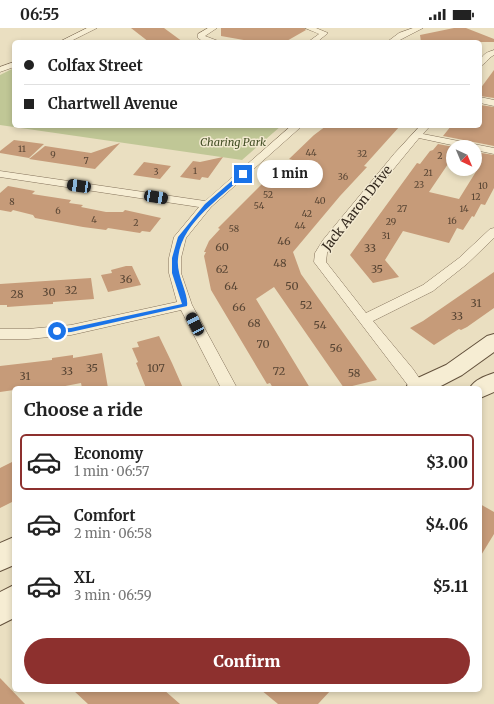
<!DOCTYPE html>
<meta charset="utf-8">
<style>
:root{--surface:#fff;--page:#f2f2f2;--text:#222;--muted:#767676;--line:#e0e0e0;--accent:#8d302e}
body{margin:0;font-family:Merriweather,serif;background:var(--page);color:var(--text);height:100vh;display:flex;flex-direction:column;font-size:15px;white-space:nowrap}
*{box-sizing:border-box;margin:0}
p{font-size:13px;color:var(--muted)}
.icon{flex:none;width:22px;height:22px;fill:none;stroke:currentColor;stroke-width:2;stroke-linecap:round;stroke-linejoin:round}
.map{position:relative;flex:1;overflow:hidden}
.details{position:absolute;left:12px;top:358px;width:470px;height:306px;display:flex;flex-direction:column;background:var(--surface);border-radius:6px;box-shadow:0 2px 6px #0003}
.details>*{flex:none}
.hud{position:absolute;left:12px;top:12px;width:470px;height:88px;border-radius:6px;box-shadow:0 2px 6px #0003;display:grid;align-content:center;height:88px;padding:0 12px;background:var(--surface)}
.needle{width:26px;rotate:136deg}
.buttons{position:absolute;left:446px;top:112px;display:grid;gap:8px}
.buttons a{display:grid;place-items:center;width:36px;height:36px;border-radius:50%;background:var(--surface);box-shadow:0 2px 6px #0003;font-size:20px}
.end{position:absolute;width:18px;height:18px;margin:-9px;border:5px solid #1a73e8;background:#fff;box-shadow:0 0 0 2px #fff}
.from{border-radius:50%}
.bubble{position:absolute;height:28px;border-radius:14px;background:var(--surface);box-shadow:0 2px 6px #0003;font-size:13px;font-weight:800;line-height:28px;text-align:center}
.car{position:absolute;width:12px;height:24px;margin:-12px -6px;border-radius:5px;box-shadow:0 0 3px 1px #0007;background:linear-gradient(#222 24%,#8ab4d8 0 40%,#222 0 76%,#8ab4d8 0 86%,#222 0)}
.hud b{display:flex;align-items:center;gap:14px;height:38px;font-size:15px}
.hud b+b{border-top:1px solid var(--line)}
.hud i{width:10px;height:10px;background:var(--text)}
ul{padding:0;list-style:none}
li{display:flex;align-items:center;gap:12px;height:56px;margin:0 8px 6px;padding:0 4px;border:2px solid transparent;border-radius:6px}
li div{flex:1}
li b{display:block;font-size:15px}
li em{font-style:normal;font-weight:800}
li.selected{border-color:var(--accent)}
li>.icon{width:36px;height:36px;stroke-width:1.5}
h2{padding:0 12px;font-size:18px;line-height:48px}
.primary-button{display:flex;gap:8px;margin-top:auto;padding:8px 12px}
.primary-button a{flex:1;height:46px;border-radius:24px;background:var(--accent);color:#fff;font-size:16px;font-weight:800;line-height:46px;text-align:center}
.status{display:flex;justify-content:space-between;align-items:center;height:28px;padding:0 20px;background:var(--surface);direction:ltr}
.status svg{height:11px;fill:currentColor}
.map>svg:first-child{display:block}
.green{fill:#c0c796}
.building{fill:#c69b79}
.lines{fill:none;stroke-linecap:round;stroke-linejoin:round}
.street-casing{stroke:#83715a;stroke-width:1}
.secondary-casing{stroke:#64523d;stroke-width:2}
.street{fill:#f6edd3;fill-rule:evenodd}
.secondary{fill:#f6edd3;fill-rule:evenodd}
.route{fill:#1a73e8}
.labels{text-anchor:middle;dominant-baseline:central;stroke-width:3;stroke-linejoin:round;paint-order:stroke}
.far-number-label{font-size:9px;fill:#584534}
.far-park-label{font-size:11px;font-style:italic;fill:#434e25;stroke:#f2e9d0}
.number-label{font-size:11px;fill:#584534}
.street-label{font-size:13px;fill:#33281d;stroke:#f2e9d0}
</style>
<div class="status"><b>06:55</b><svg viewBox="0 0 49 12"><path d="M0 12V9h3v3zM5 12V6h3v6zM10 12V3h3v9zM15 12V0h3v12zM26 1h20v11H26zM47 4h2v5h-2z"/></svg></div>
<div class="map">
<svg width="494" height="676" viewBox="0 0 494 676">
<rect width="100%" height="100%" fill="#eadfc1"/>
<!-- green -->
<path class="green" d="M14,40V98H281L242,132L0,97V47Z"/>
<!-- building -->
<g class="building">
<path d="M131,0H164L183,14H149Z"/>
<path d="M221,0H304L306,2L285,14H255L221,8Z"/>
<path d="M454,0H466L494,11V14H421L420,7Z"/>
<path d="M494,42V70L480,68V61Z"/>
<path d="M480,77L494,79V118L443,108L451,98H480Z"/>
<path d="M326,98H400L364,138L367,139L340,168L293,224L301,246L377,352L344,360L274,259L256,271L310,360H273L270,355L267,356L211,262L204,228L206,224H204L209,213L220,201L218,200L270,148L300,134L289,131L314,107Z"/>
<path d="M14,112L44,116L29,130L0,125V123Z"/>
<path d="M120,115L95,141L29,131L45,118L91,125Z"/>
<path d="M438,116L454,119L453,137L448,136L429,164L459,171L477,142L471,141H475V124L494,127V160L485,177L481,176L474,189L472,188L463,202L457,200L449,215L403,203L385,232L399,249L373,255L350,227L417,135L420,136L430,123L433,122Z"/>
<path d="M223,129L208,150L202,149L200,152L180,149L193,133L200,134Z"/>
<path d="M144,134L171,138L160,151L133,147Z"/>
<path d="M8,158L35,163L32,166L71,172L69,175L83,177L81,179L106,184H123L125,182L161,190L150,204L142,203L140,205L108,200L106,202L83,199L35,190L33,187L13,182L11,184L0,182V165Z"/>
<path d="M126,238H132L141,257L108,264L101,247L112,245L111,242Z"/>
<path d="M494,244V280L467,299L461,302L459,301L434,317L410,300L423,293Z"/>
<path d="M91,250L94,271L53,274V276L35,277L7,279V277H0V256Z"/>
<path d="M159,308L172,335L183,360H146L136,335L138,334L132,320L139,319L137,314Z"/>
<path d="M102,325L108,360H82L81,355L55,360H14V362L0,364V338L52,332V330L73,327V330Z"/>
<path d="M14,433V473L0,480V440Z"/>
<path d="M480,476L494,484V506L480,529Z"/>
<path d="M0,650L25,676H0Z"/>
<path d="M73,662H164L180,676H88Z"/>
<path d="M261,662H331L318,676H278Z"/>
</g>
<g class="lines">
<!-- street casing -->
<g class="street-casing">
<g id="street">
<path d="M87,0H97L69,14H59Z"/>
<path d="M208,0H217L205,8L221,14C213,14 204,15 198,10V6Z"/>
<path d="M305,0H316L328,5L317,14H308L319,6Z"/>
<path d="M413,0H423L396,14H387L399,5Z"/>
<path d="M494,22V27C488,30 485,37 480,38C480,28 484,25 494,22Z"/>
<path d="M14,34V39L0,44V39Z"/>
<path d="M480,69L494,72V78L480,75Z"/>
<path d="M291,98H302L211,179L186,210L181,230V245L192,277L237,360H221L181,282L71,307L28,311H0V301H28L71,297L177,274L169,245V230L174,209L199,179L0,149V143L205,173Z"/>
<path d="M420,98H430L423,106L494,120V126L475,122V119H461L419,110L332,216L327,225L326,234L366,285L423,257L459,230L490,201L494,200V210L467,236L433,263L373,293L413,341L426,360H410L314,234L315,225L323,212L394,126Z"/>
</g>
</g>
<!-- secondary casing -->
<g class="secondary-casing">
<g id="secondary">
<path d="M494,306V324L462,347L437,360H406L409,354L446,337L487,308Z"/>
<path d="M494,345V364L480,370V360H470C474,352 485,348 494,345Z"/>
<path d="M14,509V537L0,543V515Z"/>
<path d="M14,557V590L0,597V564Z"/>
</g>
</g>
<!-- street -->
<use href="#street" class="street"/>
<!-- secondary -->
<use href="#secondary" class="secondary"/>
</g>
<!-- route -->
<path class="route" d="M241,145L245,146C222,170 181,194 178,231C176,247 189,266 187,278L71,304L55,305L54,303L57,301L71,300L182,276L172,245V230L178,209L205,176Z"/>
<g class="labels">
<!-- far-number labels -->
<g class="far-number-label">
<text x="22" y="120">11</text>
<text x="311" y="124">44</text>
<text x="362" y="125">32</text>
<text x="53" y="126">9</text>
<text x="440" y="127">2</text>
<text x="86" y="132">7</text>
<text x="195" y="142">1</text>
<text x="156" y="143">3</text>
<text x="428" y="144">21</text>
<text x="343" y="148">36</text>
<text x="419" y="156">23</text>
<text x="483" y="157">10</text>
<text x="268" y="166">52</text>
<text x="476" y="168">12</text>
<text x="320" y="172">40</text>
<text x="12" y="173">8</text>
<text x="259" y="177">54</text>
<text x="402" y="180">27</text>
<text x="464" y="180">14</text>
<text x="58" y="182">6</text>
<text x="307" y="185">42</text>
<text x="94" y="191">4</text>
<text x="452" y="192">16</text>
<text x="391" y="193">29</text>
<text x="136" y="194">2</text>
<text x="300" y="197">44</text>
<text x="234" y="200">58</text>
<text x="386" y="207">31</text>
</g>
<!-- far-park labels -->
<g class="far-park-label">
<text x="233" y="114">Charing Park</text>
</g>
<!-- number labels -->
<g class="number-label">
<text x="284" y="213">46</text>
<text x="222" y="219">60</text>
<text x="370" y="220">33</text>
<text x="280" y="235">48</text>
<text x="222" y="241">62</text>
<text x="377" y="241">35</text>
<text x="126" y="251">36</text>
<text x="231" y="258">64</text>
<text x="292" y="258">50</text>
<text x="71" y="262">32</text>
<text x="49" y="264">30</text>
<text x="17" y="266">28</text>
<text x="476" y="275">31</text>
<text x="306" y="277">52</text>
<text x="239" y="279">66</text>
<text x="457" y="288">33</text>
<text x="254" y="295">68</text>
<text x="320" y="297">54</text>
<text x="263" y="316">70</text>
<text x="336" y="320">56</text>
<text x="92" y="340">35</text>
<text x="156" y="340">107</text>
<text x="67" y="343">33</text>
<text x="279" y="343">72</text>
<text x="354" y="345">58</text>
<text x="25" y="348">31</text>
</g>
<!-- street labels -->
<g class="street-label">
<text transform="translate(357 180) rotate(-52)">Jack Aaron Drive</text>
</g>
</g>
</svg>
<div class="buttons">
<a><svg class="needle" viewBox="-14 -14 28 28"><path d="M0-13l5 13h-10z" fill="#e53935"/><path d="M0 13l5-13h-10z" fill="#767676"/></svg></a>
</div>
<i class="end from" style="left:57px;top:303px"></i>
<i class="end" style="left:243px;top:146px"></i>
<div class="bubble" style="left:257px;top:132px;width:66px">1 min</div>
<i class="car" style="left:79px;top:158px;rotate:278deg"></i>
<i class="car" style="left:156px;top:169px;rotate:99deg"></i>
<i class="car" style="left:195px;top:296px;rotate:333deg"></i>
<div class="hud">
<b><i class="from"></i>Colfax Street</b>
<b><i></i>Chartwell Avenue</b>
</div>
<section class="details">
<h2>Choose a ride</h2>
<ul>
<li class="selected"><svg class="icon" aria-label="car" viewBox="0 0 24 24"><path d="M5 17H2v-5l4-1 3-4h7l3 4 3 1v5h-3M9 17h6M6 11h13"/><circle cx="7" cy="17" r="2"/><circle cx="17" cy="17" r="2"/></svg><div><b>Economy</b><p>1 min · 06:57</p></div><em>$3.00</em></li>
<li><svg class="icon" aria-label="car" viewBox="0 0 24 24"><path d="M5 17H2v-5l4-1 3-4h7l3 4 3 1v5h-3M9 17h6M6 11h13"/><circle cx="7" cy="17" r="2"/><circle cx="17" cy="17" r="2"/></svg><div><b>Comfort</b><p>2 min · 06:58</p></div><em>$4.06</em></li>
<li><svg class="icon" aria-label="car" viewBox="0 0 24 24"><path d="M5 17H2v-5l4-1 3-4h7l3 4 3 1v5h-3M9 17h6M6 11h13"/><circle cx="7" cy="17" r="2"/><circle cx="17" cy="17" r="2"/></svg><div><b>XL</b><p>3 min · 06:59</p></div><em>$5.11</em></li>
</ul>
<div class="primary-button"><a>Confirm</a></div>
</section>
</div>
